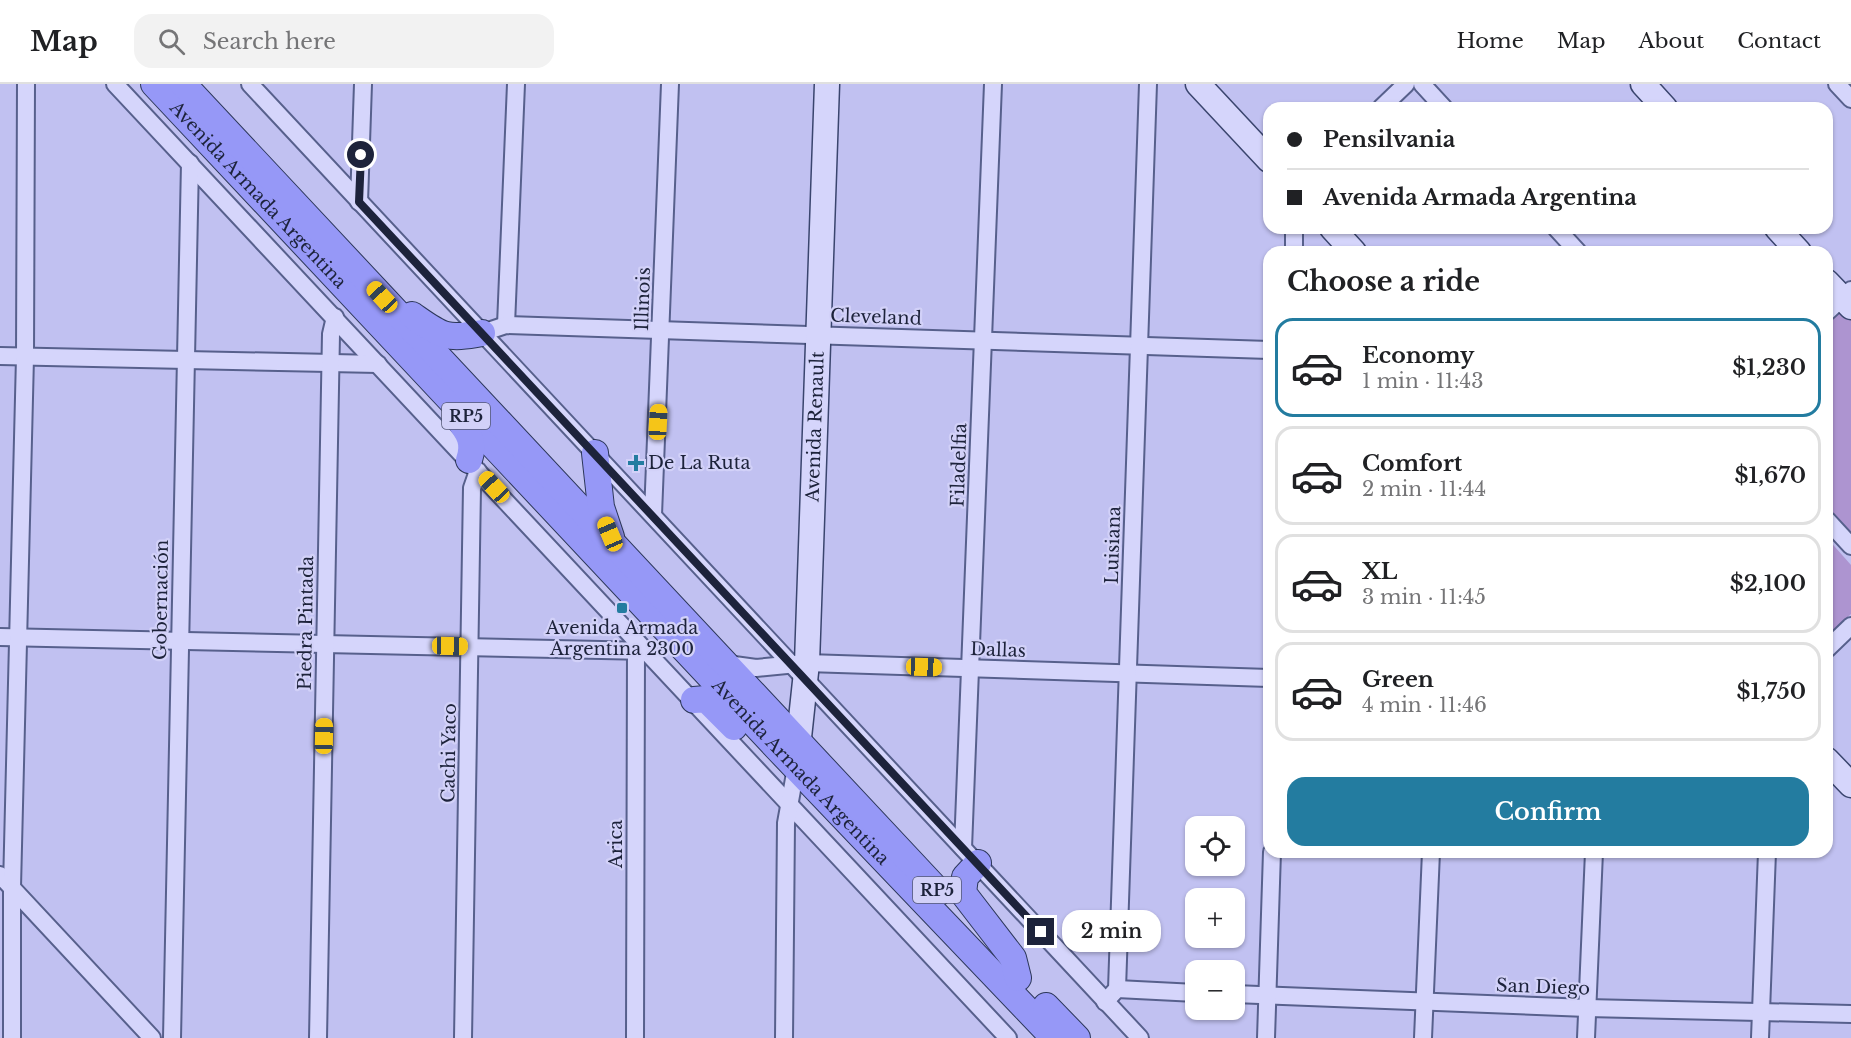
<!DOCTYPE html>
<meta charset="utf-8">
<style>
:root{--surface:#fff;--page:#f2f2f2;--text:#202124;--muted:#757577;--line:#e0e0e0;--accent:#237ca0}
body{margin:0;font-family:"Libre Baskerville",serif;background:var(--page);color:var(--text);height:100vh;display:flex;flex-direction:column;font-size:22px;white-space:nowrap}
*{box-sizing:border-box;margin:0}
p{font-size:20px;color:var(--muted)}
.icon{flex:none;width:33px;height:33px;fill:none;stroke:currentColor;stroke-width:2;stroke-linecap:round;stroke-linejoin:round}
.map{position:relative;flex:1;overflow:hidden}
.drawer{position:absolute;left:1263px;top:162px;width:570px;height:612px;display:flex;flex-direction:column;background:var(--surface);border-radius:18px;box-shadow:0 2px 4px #0004}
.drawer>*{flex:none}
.guide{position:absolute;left:1263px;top:18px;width:570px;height:132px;border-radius:18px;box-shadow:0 2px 4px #0004;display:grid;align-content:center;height:132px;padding:0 24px;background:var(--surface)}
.fabs{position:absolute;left:1185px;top:732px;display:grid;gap:12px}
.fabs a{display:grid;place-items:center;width:60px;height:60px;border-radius:12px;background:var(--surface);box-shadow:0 2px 4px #0004;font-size:30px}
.end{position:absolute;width:27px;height:27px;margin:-14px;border:8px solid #1d233b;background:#fff;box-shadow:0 0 0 3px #fff}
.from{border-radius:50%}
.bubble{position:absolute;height:42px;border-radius:18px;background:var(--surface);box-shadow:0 2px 4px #0004;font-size:20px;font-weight:600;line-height:42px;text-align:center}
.car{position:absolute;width:18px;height:36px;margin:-18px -9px;border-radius:8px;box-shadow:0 0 4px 2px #0007;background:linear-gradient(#f5c518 24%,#345 0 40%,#f5c518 0 76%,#345 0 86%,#f5c518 0)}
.guide b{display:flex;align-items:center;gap:21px;height:57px;font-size:22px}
.guide b+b{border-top:2px solid var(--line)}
.guide i{width:15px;height:15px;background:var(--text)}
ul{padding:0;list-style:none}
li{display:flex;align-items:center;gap:18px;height:99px;margin:0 12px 9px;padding:0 12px;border:3px solid var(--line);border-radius:18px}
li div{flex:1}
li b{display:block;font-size:22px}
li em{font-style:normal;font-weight:600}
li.on{border-color:var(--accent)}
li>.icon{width:54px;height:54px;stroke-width:1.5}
h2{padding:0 24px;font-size:27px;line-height:72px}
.action{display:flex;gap:12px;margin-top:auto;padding:12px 24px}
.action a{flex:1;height:69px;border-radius:18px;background:var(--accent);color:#fff;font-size:24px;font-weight:600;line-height:69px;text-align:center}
header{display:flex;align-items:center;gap:36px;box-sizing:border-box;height:84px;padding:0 30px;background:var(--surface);border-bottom:2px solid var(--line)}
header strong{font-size:28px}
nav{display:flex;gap:33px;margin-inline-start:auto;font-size:21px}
.search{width:420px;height:54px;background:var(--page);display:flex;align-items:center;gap:15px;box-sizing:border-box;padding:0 21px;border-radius:18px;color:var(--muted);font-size:22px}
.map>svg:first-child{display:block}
.green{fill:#ad94d0}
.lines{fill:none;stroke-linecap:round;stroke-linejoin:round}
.street-casing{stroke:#57608c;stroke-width:20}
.secondary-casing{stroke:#3a456e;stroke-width:27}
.primary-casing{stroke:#2c375a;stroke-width:28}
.street{stroke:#d5d5fb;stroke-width:16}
.secondary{stroke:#d5d5fb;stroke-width:24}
.primary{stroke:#9698f7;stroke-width:26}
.route{stroke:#1d233b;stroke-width:8}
.poi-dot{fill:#237ca0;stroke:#d2d1f8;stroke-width:2}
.labels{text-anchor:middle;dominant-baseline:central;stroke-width:4.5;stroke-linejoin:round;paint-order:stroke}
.shield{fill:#d2d1f8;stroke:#535774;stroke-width:1.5}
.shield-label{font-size:16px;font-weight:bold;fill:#1d233b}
.street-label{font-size:18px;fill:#1d233b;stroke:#d2d1f8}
.poi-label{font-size:18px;fill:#1d233b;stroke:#d2d1f8;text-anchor:start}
</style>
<header>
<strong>Map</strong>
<div class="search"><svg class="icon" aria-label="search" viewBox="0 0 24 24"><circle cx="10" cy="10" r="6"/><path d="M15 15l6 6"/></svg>Search here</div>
<nav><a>Home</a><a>Map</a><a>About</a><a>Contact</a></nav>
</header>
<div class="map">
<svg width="1851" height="954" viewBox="0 0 1851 954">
<rect width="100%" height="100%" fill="#c1c1f1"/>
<!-- green -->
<g class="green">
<path d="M1844,222L1851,230V450L1827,424V238Z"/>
<path d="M1827,454L1851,481V530L1827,552Z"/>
</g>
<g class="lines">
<!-- street casing -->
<g class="street-casing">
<g id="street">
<path d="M115,0L1008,954"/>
<path d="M250,0L1140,954"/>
<path d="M1422,0L1444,24"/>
<path d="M1837,0L1851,15"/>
<path d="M1381,24L1406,0"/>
<path d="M359,118L363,0"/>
<path d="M1556,144L1578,168"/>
<path d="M1294,168V144"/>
<path d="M1827,228L1851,206"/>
<path d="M506,241L516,0"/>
<path d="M482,249L506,241L1269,266"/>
<path d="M0,272L378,280"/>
<path d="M653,431L670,0"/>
<path d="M1827,436L1851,462"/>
<path d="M0,553L648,567"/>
<path d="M1827,565L1851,542"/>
<path d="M727,580L756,584L807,579L1269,594"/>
<path d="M963,764L993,0"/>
<path d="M0,791L152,954"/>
<path d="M1117,905L1196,909"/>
<path d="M1234,910L1587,924L1851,930"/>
<path d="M1105,918L1117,905L1148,0"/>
<path d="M12,954V803L25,273L26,0"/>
<path d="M172,954L190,79"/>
<path d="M318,954L331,250L335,233"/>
<path d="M463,954L472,404L478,387"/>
<path d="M635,954L636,566"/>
<path d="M784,954L786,739L796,684"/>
<path d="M1266,954L1272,768"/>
<path d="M1423,954L1431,768"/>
<path d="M1586,954L1594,768"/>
<path d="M1760,954L1767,768"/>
</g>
</g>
<!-- secondary casing -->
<g class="secondary-casing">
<g id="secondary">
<path d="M1198,0L1269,76"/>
<path d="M1643,0L1665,24"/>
<path d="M1332,144L1354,168"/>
<path d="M1777,144L1799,168"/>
<path d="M1827,198L1851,223"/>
<path id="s1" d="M797,672L807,579L827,0"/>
<path d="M1827,676L1851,701"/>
</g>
</g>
<!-- primary casing -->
<g class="primary-casing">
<g id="primary">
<path id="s2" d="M154,0L778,665L1054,954"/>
<path d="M183,0L939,808"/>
<path d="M412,231C442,252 445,256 482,249"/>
<path d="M457,334C469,348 475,359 469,376"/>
<path d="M595,369L601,423L611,453"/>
<path d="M694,616L706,615L734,643"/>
<path d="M978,779L965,793L963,809L1013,874L1018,894"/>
<path d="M1046,922L1077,954"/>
</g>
</g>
<!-- street -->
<use href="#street" class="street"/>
<!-- secondary -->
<use href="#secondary" class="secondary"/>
<!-- primary -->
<use href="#primary" class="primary"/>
</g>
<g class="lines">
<!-- route -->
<path class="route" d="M361,71L359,118L1041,848"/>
</g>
<!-- markers -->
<g class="poi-dot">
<path d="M633 370h6v6h6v6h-6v6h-6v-6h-6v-6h6z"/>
<rect x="616" y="518" width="12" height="12" rx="3"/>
</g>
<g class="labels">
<!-- shield labels -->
<g class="shield">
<rect x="442" y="319" width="48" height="26" rx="4.5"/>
<rect x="913" y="793" width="48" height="26" rx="4.5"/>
</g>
<g class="shield-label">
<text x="466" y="332">RP5</text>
<text x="937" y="806">RP5</text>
</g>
<!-- street labels -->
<g class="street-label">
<text stroke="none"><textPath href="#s2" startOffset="152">Avenida Armada Argentina</textPath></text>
<text transform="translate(643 215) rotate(-88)">Illinois</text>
<text transform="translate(876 233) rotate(2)">Cleveland</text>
<text stroke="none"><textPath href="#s1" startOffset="330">Avenida Renault</textPath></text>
<text transform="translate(959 381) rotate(-88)">Filadelfia</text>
<text transform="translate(1113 461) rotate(-88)">Luisiana</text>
<text transform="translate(161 516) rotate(-89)">Gobernación</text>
<text transform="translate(306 539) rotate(-89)">Piedra Pintada</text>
<text transform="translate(998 566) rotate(2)">Dallas</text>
<text transform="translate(449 669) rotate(-89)">Cachi Yaco</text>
<text stroke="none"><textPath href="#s2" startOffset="944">Avenida Armada Argentina</textPath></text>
<text transform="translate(616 760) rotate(-90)">Arica</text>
<text transform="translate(1543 903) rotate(2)">San Diego</text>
</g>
<!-- poi labels -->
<g class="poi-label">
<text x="648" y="379">De La Ruta</text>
<text x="622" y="544" text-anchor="middle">Avenida Armada<tspan x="622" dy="21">Argentina 2300</tspan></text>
</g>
</g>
</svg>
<div class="fabs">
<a><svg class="icon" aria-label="locate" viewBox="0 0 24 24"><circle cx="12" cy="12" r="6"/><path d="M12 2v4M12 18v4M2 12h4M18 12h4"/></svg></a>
<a>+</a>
<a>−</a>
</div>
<i class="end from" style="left:361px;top:71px"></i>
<i class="end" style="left:1041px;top:848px"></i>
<div class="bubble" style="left:1062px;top:826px;width:99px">2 min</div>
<i class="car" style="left:382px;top:213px;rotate:317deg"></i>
<i class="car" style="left:658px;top:338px;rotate:3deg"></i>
<i class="car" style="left:494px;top:403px;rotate:317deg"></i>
<i class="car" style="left:610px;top:450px;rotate:337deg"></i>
<i class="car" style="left:450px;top:562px;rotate:91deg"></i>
<i class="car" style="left:924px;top:583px;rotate:92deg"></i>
<i class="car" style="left:324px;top:652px;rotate:1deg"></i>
<div class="guide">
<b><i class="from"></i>Pensilvania</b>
<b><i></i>Avenida Armada Argentina</b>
</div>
<section class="drawer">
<h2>Choose a ride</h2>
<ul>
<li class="on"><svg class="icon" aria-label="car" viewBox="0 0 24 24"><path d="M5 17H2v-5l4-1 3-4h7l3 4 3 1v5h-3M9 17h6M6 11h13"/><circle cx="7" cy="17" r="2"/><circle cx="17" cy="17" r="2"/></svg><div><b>Economy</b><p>1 min · 11:43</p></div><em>$1,230</em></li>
<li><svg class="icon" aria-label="car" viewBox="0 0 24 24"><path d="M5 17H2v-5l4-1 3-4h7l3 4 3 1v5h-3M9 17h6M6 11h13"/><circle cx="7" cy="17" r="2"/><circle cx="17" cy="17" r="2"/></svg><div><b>Comfort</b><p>2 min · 11:44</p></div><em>$1,670</em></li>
<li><svg class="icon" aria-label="car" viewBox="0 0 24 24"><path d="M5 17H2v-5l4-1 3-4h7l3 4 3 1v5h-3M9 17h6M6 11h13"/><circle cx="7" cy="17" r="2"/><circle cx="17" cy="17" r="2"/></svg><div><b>XL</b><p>3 min · 11:45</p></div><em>$2,100</em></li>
<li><svg class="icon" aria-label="car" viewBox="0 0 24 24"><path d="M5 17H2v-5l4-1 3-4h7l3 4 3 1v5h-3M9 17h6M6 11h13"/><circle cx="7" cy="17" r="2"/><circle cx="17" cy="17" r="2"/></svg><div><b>Green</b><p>4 min · 11:46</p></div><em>$1,750</em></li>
</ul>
<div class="action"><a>Confirm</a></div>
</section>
</div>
